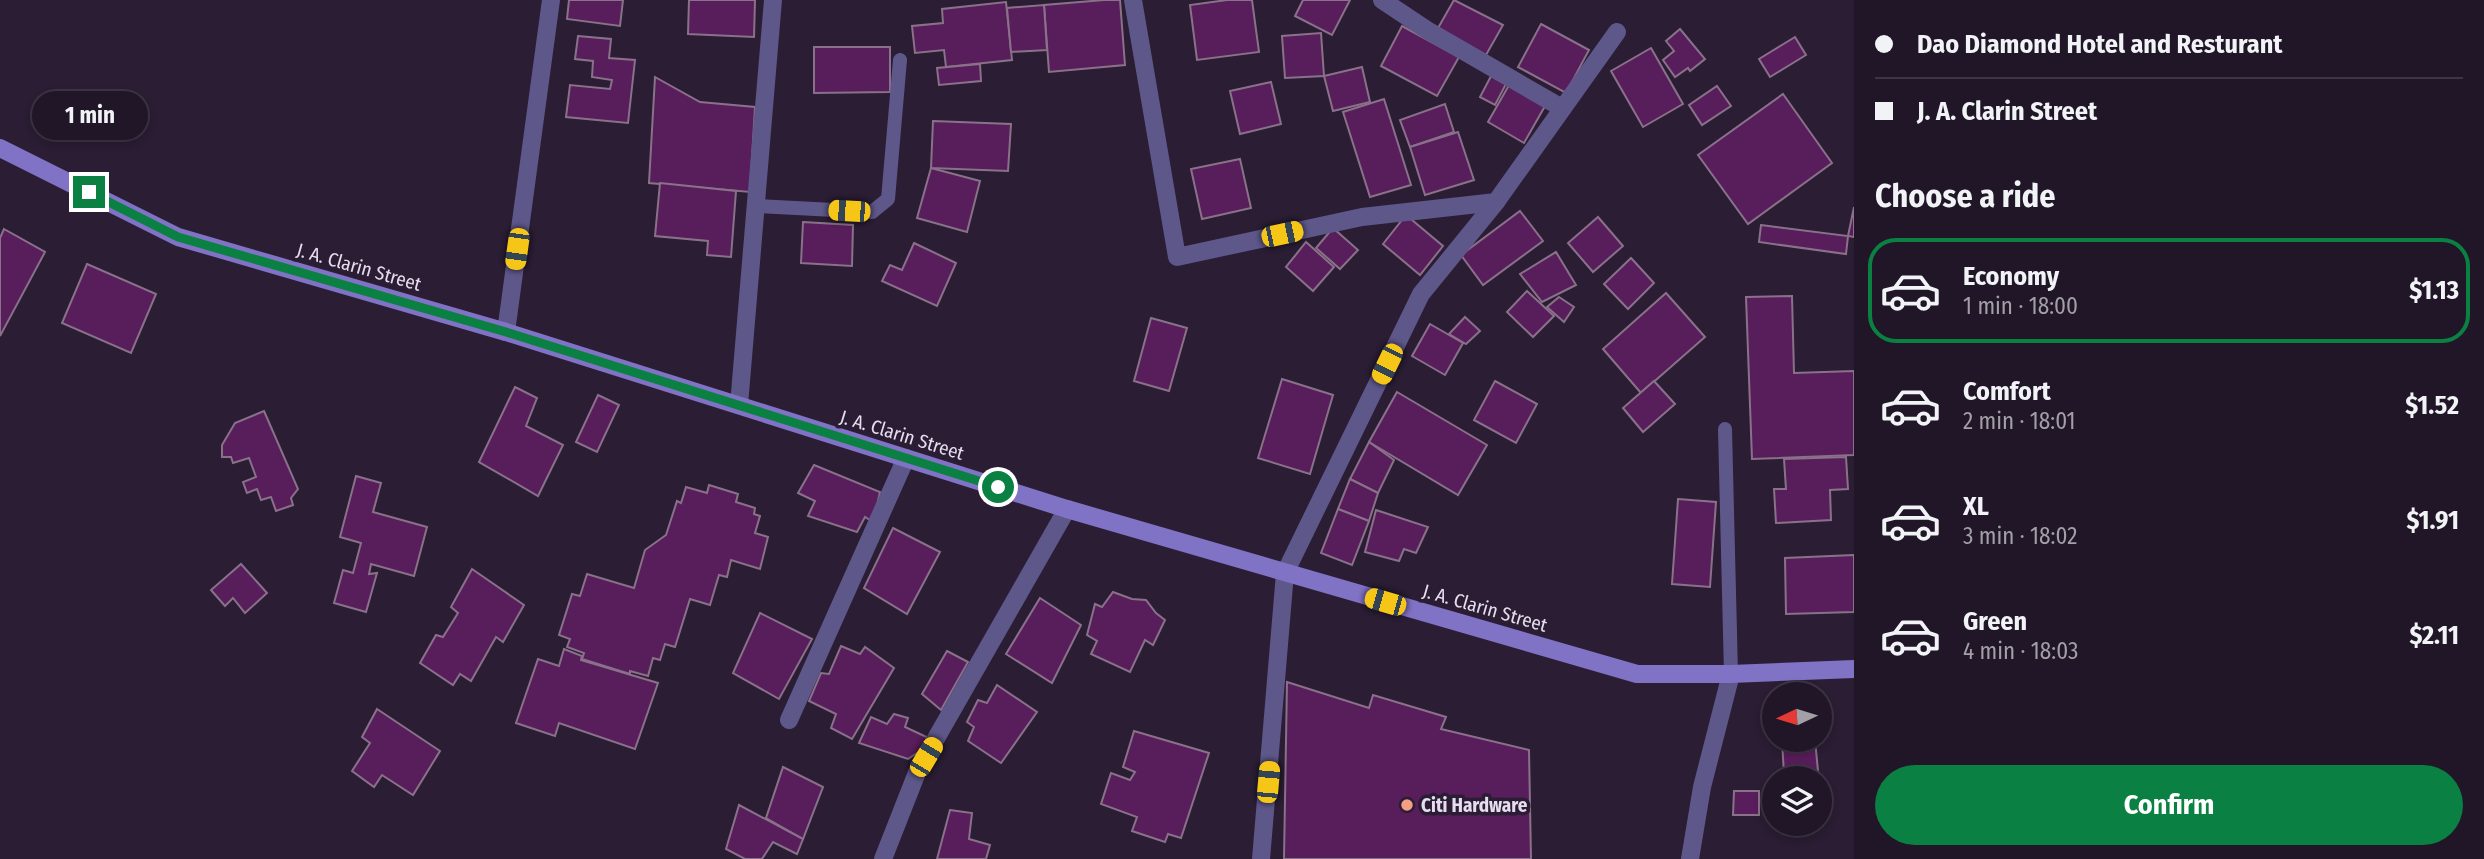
<!DOCTYPE html>
<meta charset="utf-8">
<style>
:root{--surface:#201627;--page:#281f2f;--text:#f1f3f6;--muted:#a29fa7;--line:#3d3544;--accent:#0b8043}
body{margin:0;font-family:"Fira Sans Condensed",sans-serif;background:var(--page);color:var(--text);height:100vh;display:flex;flex-direction:column;font-size:26px;white-space:nowrap}
*{box-sizing:border-box;margin:0}
p{font-size:23px;color:var(--muted)}
.icon{flex:none;width:38px;height:38px;fill:none;stroke:currentColor;stroke-width:2;stroke-linecap:round;stroke-linejoin:round}
.map{position:relative;flex:1;overflow:hidden}
.sheet{display:flex;flex-direction:column;background:var(--surface);width:630px}
.sheet>*{flex:none}
.guide{display:grid;align-content:center;height:154px;padding:0 21px;background:var(--surface)}
.needle{width:46px;rotate:266deg}
.controls{position:absolute;left:1762px;top:682px;display:grid;gap:14px}
.controls a{display:grid;place-items:center;width:70px;height:70px;border-radius:50%;background:var(--surface);box-shadow:0 4px 10px #0003,0 0 0 2px var(--line);font-size:35px}
.end{position:absolute;width:32px;height:32px;margin:-16px;border:9px solid #0b8043;background:#fff;box-shadow:0 0 0 4px #fff}
.from{border-radius:50%}
.bubble{position:absolute;height:49px;border-radius:24px;background:var(--surface);box-shadow:0 4px 10px #0003,0 0 0 2px var(--line);font-size:23px;font-weight:700;line-height:49px;text-align:center}
.car{position:absolute;width:21px;height:42px;margin:-21px -10px;border-radius:9px;box-shadow:0 0 5px 2px #0007;background:linear-gradient(#f5c518 24%,#345 0 40%,#f5c518 0 76%,#345 0 86%,#f5c518 0)}
.guide b{display:flex;align-items:center;gap:24px;height:66px;font-size:26px}
.guide b+b{border-top:2px solid var(--line)}
.guide i{width:18px;height:18px;background:var(--text)}
ul{padding:0;list-style:none}
li{display:flex;align-items:center;gap:21px;height:105px;margin:0 14px 10px;padding:0 7px;border:4px solid transparent;border-radius:28px}
li div{flex:1}
li b{display:block;font-size:26px}
li em{font-style:normal;font-weight:700}
li.active{border-color:var(--accent)}
li>.icon{width:63px;height:63px;stroke-width:1.5}
h2{padding:0 21px;font-size:32px;line-height:84px}
.action{display:flex;gap:14px;margin-top:auto;padding:14px 21px}
.action a{flex:1;height:80px;border-radius:42px;background:var(--accent);color:#fff;font-size:28px;font-weight:700;line-height:80px;text-align:center}
main{display:flex;flex:1;min-height:0}
.map>svg:first-child{display:block}
.building{fill:#581d5b;stroke:#897189;stroke-width:2}
.lines{fill:none;stroke-linecap:round;stroke-linejoin:round}
.service{stroke:#5e578a;stroke-width:14}
.minor{stroke:#5e578a;stroke-width:18}
.secondary{stroke:#8072c4;stroke-width:18}
.route{stroke:#0b8043;stroke-width:9}
.poi-dot{fill:#f39f84;stroke:#2a1d34;stroke-width:2.5}
.labels{text-anchor:middle;dominant-baseline:central;stroke-width:7;stroke-linejoin:round;paint-order:stroke}
.street-label{font-size:19px;fill:#e6deee;stroke:#2a1d34}
.poi-label{font-size:19px;font-weight:bold;fill:#e6deee;stroke:#2a1d34;text-anchor:start}
</style>
<main>
<div class="map">
<svg width="1854" height="859" viewBox="0 0 1854 859">
<rect width="100%" height="100%" fill="#2a1d34"/>
<!-- building -->
<g class="building">
<path d="M569,0H623L620,26L567,19Z"/>
<path d="M689,0H755L754,37L688,34Z"/>
<path d="M1104,0H1120L1125,65L1049,72L1044,5Z"/>
<path d="M1227,0H1252L1259,52L1197,60L1190,5Z"/>
<path d="M1303,0H1350L1332,35L1295,16Z"/>
<path d="M1454,0L1503,25L1486,55L1438,28Z"/>
<path d="M1006,2L1012,60L946,67L944,50L915,53L912,26L943,23L942,9Z"/>
<path d="M1044,5L1047,50L1011,52L1007,8Z"/>
<path d="M1541,24L1589,50L1566,93L1518,67Z"/>
<path d="M1402,26L1459,57L1437,96L1381,66Z"/>
<path d="M1680,29L1705,59L1690,71L1688,68L1675,77L1663,60L1674,51L1666,41Z"/>
<path d="M1321,33L1324,76L1285,78L1282,36Z"/>
<path d="M578,36L611,39L609,58L635,60L628,123L566,117L570,85L610,89L612,80L592,77L593,61L575,59Z"/>
<path d="M1795,37L1806,55L1770,77L1759,59Z"/>
<path d="M814,47H890V92L814,93Z"/>
<path d="M1651,48L1683,104L1643,127L1611,71Z"/>
<path d="M980,64L981,81L939,85L937,68Z"/>
<path d="M1362,67L1370,102L1333,111L1324,76Z"/>
<path d="M1491,76L1506,84L1495,105L1480,97Z"/>
<path d="M655,77L700,102L755,107L750,192L649,183Z"/>
<path d="M1271,82L1281,124L1240,134L1230,91Z"/>
<path d="M1509,85L1545,106L1524,143L1488,122Z"/>
<path d="M1717,86L1731,106L1702,125L1689,105Z"/>
<path d="M1783,94L1832,163L1748,224L1698,155Z"/>
<path d="M1384,99L1411,185L1370,197L1343,112Z"/>
<path d="M1445,104L1454,132L1410,147L1400,120Z"/>
<path d="M933,121L1011,124L1008,171L931,168Z"/>
<path d="M1458,132L1474,180L1425,195L1410,147Z"/>
<path d="M1240,159L1251,208L1202,219L1191,169Z"/>
<path d="M931,168L980,181L967,232L917,218Z"/>
<path d="M660,183L736,191L731,257L707,255L708,241L655,236Z"/>
<path d="M1854,207V237L1848,236Z"/>
<path d="M1520,211L1543,241L1483,285L1461,255Z"/>
<path d="M1406,215L1443,246L1420,275L1383,244Z"/>
<path d="M1598,217L1623,246L1593,272L1568,243Z"/>
<path d="M803,222L853,225L852,266L801,263Z"/>
<path d="M1761,225L1848,236L1846,254L1759,242Z"/>
<path d="M1333,228L1358,250L1340,269L1316,248Z"/>
<path d="M4,229L45,252L0,336V238Z"/>
<path d="M1306,242L1334,267L1313,291L1286,267Z"/>
<path d="M914,243L956,263L937,306L882,281L890,265L902,270Z"/>
<path d="M1556,252L1576,285L1542,302L1520,274Z"/>
<path d="M1631,258L1654,283L1628,309L1604,284Z"/>
<path d="M87,264L156,294L131,353L62,323Z"/>
<path d="M1527,291L1554,316L1533,337L1507,312Z"/>
<path d="M1666,293L1705,337L1641,393L1603,349Z"/>
<path d="M1792,296L1794,373L1854,371V455L1752,459L1746,297Z"/>
<path d="M1559,297L1574,307L1564,322L1547,307Z"/>
<path d="M1465,317L1480,331L1466,344L1449,334Z"/>
<path d="M1151,318L1187,328L1169,391L1134,381Z"/>
<path d="M1430,324L1463,343L1445,375L1412,356Z"/>
<path d="M1282,379L1333,395L1310,474L1258,458Z"/>
<path d="M1495,381L1537,404L1516,443L1474,420Z"/>
<path d="M1654,381L1675,404L1643,432L1623,408Z"/>
<path d="M515,387L537,398L526,426L563,445L538,496L479,462Z"/>
<path d="M1397,392L1487,445L1458,495L1369,442Z"/>
<path d="M598,395L619,405L597,452L576,442Z"/>
<path d="M264,411L298,489L291,498L293,505L276,511L271,497L261,500L257,489L247,493L243,482L256,477L249,458L233,463L231,457H222V445L235,423Z"/>
<path d="M1369,442L1394,460L1378,493L1350,479Z"/>
<path d="M1846,457L1848,489L1830,490L1831,520L1776,523L1774,489H1786L1784,459Z"/>
<path d="M814,465L880,492L873,522L865,517L857,532L808,516L815,501L798,493Z"/>
<path d="M356,476L381,483L373,512L427,527L414,576L371,564L369,574L377,573L366,612L334,603L343,570L353,573L361,543L340,537Z"/>
<path d="M1350,479L1378,493L1369,521L1338,509Z"/>
<path d="M709,485L738,494L736,502L755,508L754,514L760,516L755,533L768,537L760,569L731,560L727,577L719,575L710,605L690,599L675,647L665,644L660,660L653,658L648,676L630,671V674L582,659L584,653L567,647L570,639L559,635L572,594L580,596L587,574L634,588L645,550L666,535L677,501L681,503L686,487L707,493Z"/>
<path d="M1678,499L1716,502L1710,587L1672,584Z"/>
<path d="M1338,509L1369,521L1352,565L1321,553Z"/>
<path d="M1376,510L1428,527L1416,553L1404,549L1399,561L1365,552Z"/>
<path d="M893,528L940,552L907,614L864,588Z"/>
<path d="M1854,555V612L1786,614L1785,558Z"/>
<path d="M241,564L267,593L245,613L233,598L225,606L211,590Z"/>
<path d="M472,569L524,605L503,642L496,637L471,681L460,674L453,685L420,663L436,635L443,637L458,613L451,607Z"/>
<path d="M1113,592L1132,599L1146,600L1156,613L1165,620L1153,645L1145,640L1130,672L1091,654L1097,641L1087,635L1095,604L1102,607Z"/>
<path d="M1040,598L1081,625L1052,683L1006,654Z"/>
<path d="M760,613L812,639L779,699L733,673Z"/>
<path d="M841,646L860,654L865,647L894,668L852,739L831,728L836,714L809,701L821,673L829,674Z"/>
<path d="M564,649L582,656L581,660L658,683L635,749L559,723L555,736L516,723L538,659L559,666Z"/>
<path d="M947,651L968,662L941,710L922,694Z"/>
<path d="M1287,682L1369,708L1373,695L1446,717L1441,729L1529,750L1531,859H1284Z"/>
<path d="M997,685L1037,712L1001,763L968,741L974,727L967,722L978,700L987,703Z"/>
<path d="M377,709L440,751L413,795L382,775L374,787L352,771L370,743L362,737Z"/>
<path d="M894,714L908,718L905,727L935,741L908,759L859,743L871,717L887,724Z"/>
<path d="M1134,731L1209,753L1181,838L1168,834L1165,842L1132,831L1137,817L1101,804L1111,773L1130,780L1135,772L1123,767Z"/>
<path d="M1815,740L1818,771L1784,774L1782,741Z"/>
<path d="M783,767L823,787L803,839L766,818Z"/>
<path d="M1734,791H1759V815H1733Z"/>
<path d="M739,805L803,839L797,854L773,842L762,859H745L726,849Z"/>
<path d="M950,810L972,813L969,839L990,845L986,859H937Z"/>
</g>
<g class="lines">
<!-- service -->
<g class="service">
<path d="M756,206L872,212L888,199L900,60"/>
<path d="M1725,429L1731,674"/>
</g>
<!-- minor -->
<g class="minor">
<path d="M1133,0L1177,257L1362,217L1496,202"/>
<path d="M1382,0L1427,30L1562,108"/>
<path d="M506,332L551,0"/>
<path d="M739,405L773,0"/>
<path d="M789,720L906,458"/>
<path d="M883,859L918,770L1067,509"/>
<path d="M1261,859L1285,573L1421,294L1496,202L1617,32"/>
<path d="M1690,859L1702,787L1731,674"/>
</g>
<!-- secondary -->
<path class="secondary" d="M0,148L178,237L506,332L1067,509L1637,674H1731L1854,669"/>
</g>
<g class="lines">
<!-- route -->
<path class="route" d="M89,192L178,237L506,332L998,487"/>
</g>
<!-- markers -->
<circle class="poi-dot" cx="1407" cy="805" r="7"/>
<g class="labels">
<!-- street labels -->
<g class="street-label">
<text transform="translate(359 267) rotate(16)">J. A. Clarin Street</text>
<text transform="translate(902 435) rotate(17)">J. A. Clarin Street</text>
<text transform="translate(1485 608) rotate(16)">J. A. Clarin Street</text>
</g>
<!-- poi labels -->
<g class="poi-label">
<text x="1421" y="805">Citi Hardware</text>
</g>
</g>
</svg>
<div class="controls">
<a><svg class="needle" viewBox="-14 -14 28 28"><path d="M0-13l5 13h-10z" fill="#e53935"/><path d="M0 13l5-13h-10z" fill="#a29fa7"/></svg></a>
<a><svg class="icon" aria-label="layers" viewBox="0 0 24 24"><path d="M12 4l9 5-9 5-9-5zM3 14l9 5 9-5"/></svg></a>
</div>
<i class="end from" style="left:998px;top:487px"></i>
<i class="end" style="left:89px;top:192px"></i>
<div class="bubble" style="left:32px;top:91px;width:116px">1 min</div>
<i class="car" style="left:849px;top:211px;rotate:273deg"></i>
<i class="car" style="left:1282px;top:234px;rotate:78deg"></i>
<i class="car" style="left:517px;top:249px;rotate:188deg"></i>
<i class="car" style="left:1387px;top:364px;rotate:206deg"></i>
<i class="car" style="left:1385px;top:602px;rotate:286deg"></i>
<i class="car" style="left:926px;top:757px;rotate:31deg"></i>
<i class="car" style="left:1268px;top:782px;rotate:5deg"></i>
</div>
<section class="sheet">
<div class="guide">
<b><i class="from"></i>Dao Diamond Hotel and Resturant</b>
<b><i></i>J. A. Clarin Street</b>
</div>
<h2>Choose a ride</h2>
<ul>
<li class="active"><svg class="icon" aria-label="car" viewBox="0 0 24 24"><path d="M5 17H2v-5l4-1 3-4h7l3 4 3 1v5h-3M9 17h6M6 11h13"/><circle cx="7" cy="17" r="2"/><circle cx="17" cy="17" r="2"/></svg><div><b>Economy</b><p>1 min · 18:00</p></div><em>$1.13</em></li>
<li><svg class="icon" aria-label="car" viewBox="0 0 24 24"><path d="M5 17H2v-5l4-1 3-4h7l3 4 3 1v5h-3M9 17h6M6 11h13"/><circle cx="7" cy="17" r="2"/><circle cx="17" cy="17" r="2"/></svg><div><b>Comfort</b><p>2 min · 18:01</p></div><em>$1.52</em></li>
<li><svg class="icon" aria-label="car" viewBox="0 0 24 24"><path d="M5 17H2v-5l4-1 3-4h7l3 4 3 1v5h-3M9 17h6M6 11h13"/><circle cx="7" cy="17" r="2"/><circle cx="17" cy="17" r="2"/></svg><div><b>XL</b><p>3 min · 18:02</p></div><em>$1.91</em></li>
<li><svg class="icon" aria-label="car" viewBox="0 0 24 24"><path d="M5 17H2v-5l4-1 3-4h7l3 4 3 1v5h-3M9 17h6M6 11h13"/><circle cx="7" cy="17" r="2"/><circle cx="17" cy="17" r="2"/></svg><div><b>Green</b><p>4 min · 18:03</p></div><em>$2.11</em></li>
</ul>
<div class="action"><a>Confirm</a></div>
</section>
</main>
